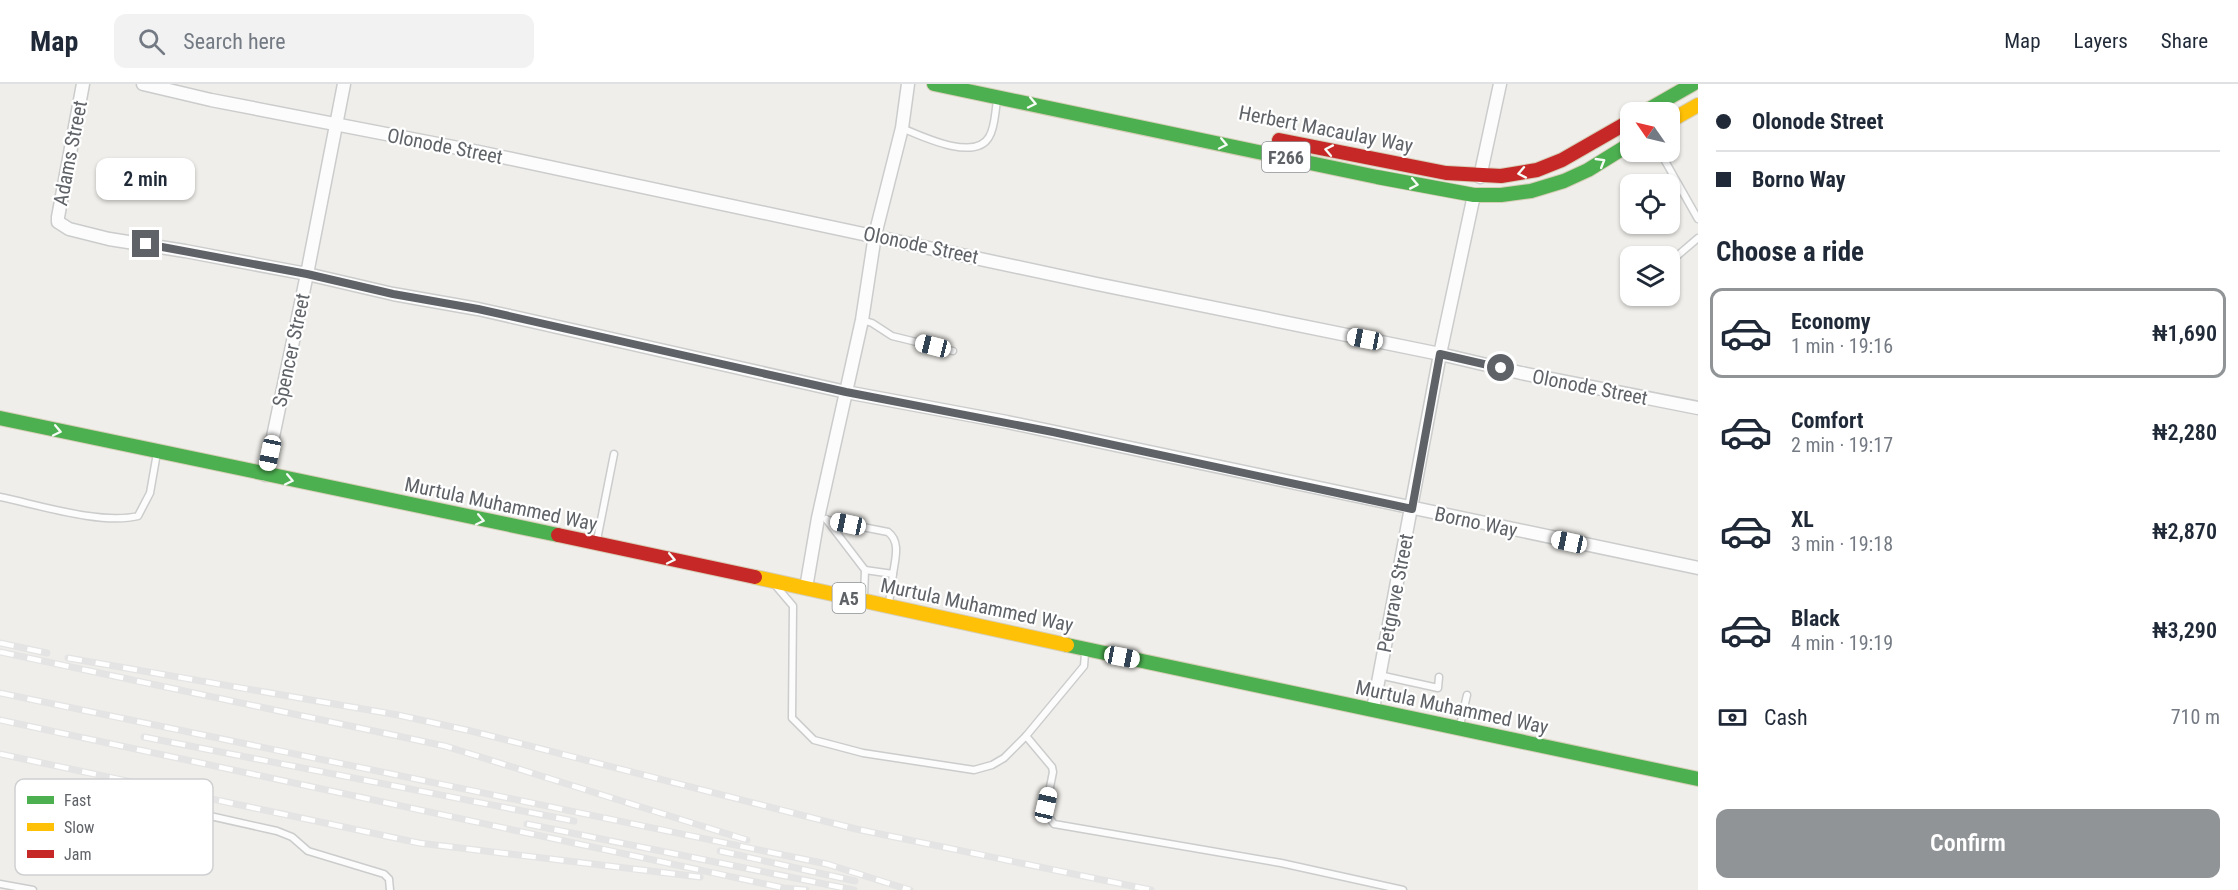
<!DOCTYPE html>
<meta charset="utf-8">
<style>
:root{--surface:#fff;--page:#f2f2f3;--text:#1f2937;--muted:#747a83;--line:#e0e1e3;--accent:#919496}
body{margin:0;font-family:"Roboto Condensed",sans-serif;background:var(--page);color:var(--text);height:100vh;display:flex;flex-direction:column;font-size:22px;white-space:nowrap}
*{box-sizing:border-box;margin:0}
p{font-size:20px;color:var(--muted)}
.icon{flex:none;width:33px;height:33px;fill:none;stroke:currentColor;stroke-width:2;stroke-linecap:round;stroke-linejoin:round}
.map{position:relative;flex:1;overflow:hidden}
.panel{display:flex;flex-direction:column;background:var(--surface);width:540px}
.panel>*{flex:none}
.top-card{display:grid;align-content:center;height:132px;padding:0 18px;background:var(--surface)}
.needle{width:39px;rotate:304deg}
.tools{position:absolute;left:1620px;top:18px;display:grid;gap:12px}
.tools a{display:grid;place-items:center;width:60px;height:60px;border-radius:12px;background:var(--surface);box-shadow:0 2px 4px #0004;font-size:30px}
.end{position:absolute;width:27px;height:27px;margin:-14px;border:8px solid #5f6368;background:#fff;box-shadow:0 0 0 3px #fff}
.from{border-radius:50%}
.bubble{position:absolute;height:42px;border-radius:12px;background:var(--surface);box-shadow:0 2px 4px #0004;font-size:20px;font-weight:600;line-height:42px;text-align:center}
.car{position:absolute;width:18px;height:36px;margin:-18px -9px;border-radius:8px;box-shadow:0 0 4px 2px #0007;background:linear-gradient(#fff 24%,#345 0 40%,#fff 0 76%,#345 0 86%,#fff 0)}
.top-card b{display:flex;align-items:center;gap:21px;height:57px;font-size:22px}
.top-card b+b{border-top:2px solid var(--line)}
.top-card i{width:15px;height:15px;background:var(--text)}
ul{padding:0;list-style:none}
li{display:flex;align-items:center;gap:18px;height:90px;margin:0 12px 9px;padding:0 6px;border:3px solid transparent;border-radius:12px}
li div{flex:1}
li b{display:block;font-size:22px}
li em{font-style:normal;font-weight:600}
li.on{border-color:var(--accent)}
li>.icon{width:54px;height:54px;stroke-width:1.5}
h2{padding:0 18px;font-size:27px;line-height:72px}
.pay{display:flex;align-items:center;gap:15px;height:66px;padding:0 18px;font-size:22px}
.pay p{margin-inline-start:auto}
.cta{display:flex;gap:12px;margin-top:auto;padding:12px 18px}
.cta a{flex:1;height:69px;border-radius:12px;background:var(--accent);color:#fff;font-size:24px;font-weight:600;line-height:69px;text-align:center}
header{display:flex;align-items:center;gap:36px;box-sizing:border-box;height:84px;padding:0 30px;background:var(--surface);border-bottom:2px solid var(--line)}
header strong{font-size:28px}
nav{display:flex;gap:33px;margin-inline-start:auto;font-size:21px}
.search{width:420px;height:54px;background:var(--page);display:flex;align-items:center;gap:15px;box-sizing:border-box;padding:0 21px;border-radius:12px;color:var(--muted);font-size:22px}
main{display:flex;flex:1;min-height:0}
.map>svg:first-child{display:block}
.lines{fill:none;stroke-linecap:round;stroke-linejoin:round}
.lane-casing{stroke:#cbcccc;stroke-width:9}
.street-casing{stroke:#cbcccc;stroke-width:15}
.fast-casing{stroke:#d7ceb8;stroke-width:16}
.slow-casing{stroke:#d7ceb8;stroke-width:16}
.jam-casing{stroke:#d7ceb8;stroke-width:16}
.lane{stroke:#fdfcfc;stroke-width:6}
.street{stroke:#fdfcfc;stroke-width:12}
.fast{stroke:#4caf50;stroke-width:14}
.slow{stroke:#ffc107;stroke-width:14}
.jam{stroke:#c62828;stroke-width:14}
.rail-casing{stroke:#e4e4e4;stroke-width:7}
.rail{stroke:#fff;stroke-width:4.5;stroke-dasharray:14;stroke-linecap:butt}
.oneway{stroke:#f6fbf6}
.route{stroke:#5f6368;stroke-width:8}
.labels{text-anchor:middle;dominant-baseline:central;stroke-width:4.5;stroke-linejoin:round;paint-order:stroke}
.shield{fill:#fff;stroke:#8f9295;stroke-width:1.5}
.shield-label{font-size:18px;font-weight:bold;fill:#5f6368}
.street-label{font-size:20px;fill:#5f6368;stroke:#fff}
.key{fill:#fff;stroke:#cfd0d2;stroke-width:1.5}
.key-label{font-size:16px;fill:#5f6368}
</style>
<header>
<strong>Map</strong>
<div class="search"><svg class="icon" aria-label="search" viewBox="0 0 24 24"><circle cx="10" cy="10" r="6"/><path d="M15 15l6 6"/></svg>Search here</div>
<nav><a>Map</a><a>Layers</a><a>Share</a></nav>
</header>
<main>
<div class="map">
<svg width="1698" height="806" viewBox="0 0 1698 806">
<rect width="100%" height="100%" fill="#efeeea"/>
<g class="lines">
<!-- lane casing -->
<g class="lane-casing">
<g id="lane">
<path d="M902,44C921,52 975,78 989,53C995,44 995,28 997,17"/>
<path d="M1660,68L1698,135"/>
<path d="M1670,178L1698,154"/>
<path d="M1653,217L1654,212"/>
<path d="M862,236L872,239L892,252L953,267"/>
<path d="M0,413C39,421 101,441 138,432L150,409L157,369"/>
<path d="M826,435L865,486L864,513"/>
<path d="M827,436L888,448C901,458 895,475 893,490L865,486"/>
<path d="M597,456L614,370"/>
<path d="M776,502L793,522L792,634L814,656L863,669L974,686L992,681L1004,674L1026,652L1084,582L1085,569"/>
<path d="M889,519L893,490"/>
<path d="M1379,591L1438,604L1439,593"/>
<path d="M1460,641L1467,611"/>
<path d="M1026,652L1052,683L1053,688L1045,728L1054,740L1281,779L1403,806"/>
<path d="M148,718L277,747L292,753L308,767L384,790L389,795L390,806"/>
<path d="M0,800L33,806"/>
</g>
</g>
<!-- street casing -->
<g class="street-casing">
<g id="street">
<path d="M83,0L58,133V138L69,145L109,155L185,167L307,190L393,210L478,225L846,308L1007,338L1698,484"/>
<path d="M143,0L211,16L479,68L1097,200L1440,270L1521,289L1698,324"/>
<path d="M1480,93L1500,0"/>
<path d="M265,391L307,190L344,0"/>
<path d="M806,504L818,434L862,236L875,151L902,44L908,0"/>
<path d="M1373,625L1440,270L1474,111"/>
</g>
</g>
<!-- fast casing -->
<g class="fast-casing">
<g id="fast">
<path d="M934,0L1377,93L1474,111H1501L1531,107L1564,97L1588,86L1630,60"/>
<path d="M1644,28L1693,0"/>
<path d="M0,334L558,451"/>
<path d="M1067,561L1698,695"/>
</g>
</g>
<!-- slow casing -->
<g class="slow-casing">
<g id="slow">
<path d="M1670,37L1698,21"/>
<path d="M755,493L1067,561"/>
</g>
</g>
<!-- jam casing -->
<g class="jam-casing">
<g id="jam">
<path d="M1279,56L1446,89L1501,92L1537,86L1562,76L1630,37"/>
<path d="M558,451L755,493"/>
</g>
</g>
<!-- lane -->
<use href="#lane" class="lane"/>
<!-- street -->
<use href="#street" class="street"/>
<!-- fast -->
<use href="#fast" class="fast"/>
<!-- slow -->
<use href="#slow" class="slow"/>
<!-- jam -->
<use href="#jam" class="jam"/>
<!-- rail casing -->
<g class="rail-casing">
<g id="rail">
<path d="M0,559L47,569"/>
<path d="M0,568L445,662L747,756"/>
<path d="M68,574L398,631L471,647L856,745L1151,806"/>
<path d="M0,609L827,780L910,806"/>
<path d="M0,636L784,804L806,806"/>
<path d="M144,653L574,737"/>
<path d="M0,670L419,759L700,793"/>
<path d="M527,740L854,806"/>
<path d="M720,767L855,797"/>
</g>
</g>
<!-- rail -->
<use href="#rail" class="rail"/>
</g>
<!-- one-way arrows -->
<defs><path id="oneway-chevron" d="M-2-3.5L2.5 0L-2 3.5" fill="none" stroke-width="1.6" stroke-linecap="round" stroke-linejoin="round" transform="scale(1.5)"/></defs>
<g class="oneway">
<use href="#oneway-chevron" transform="translate(1032 19) rotate(12)"/>
<use href="#oneway-chevron" transform="translate(1223 60) rotate(12)"/>
<use href="#oneway-chevron" transform="translate(1329 66) rotate(-169)"/>
<use href="#oneway-chevron" transform="translate(1601 78) rotate(-31)"/>
<use href="#oneway-chevron" transform="translate(1522 89) rotate(169)"/>
<use href="#oneway-chevron" transform="translate(1414 100) rotate(11)"/>
<use href="#oneway-chevron" transform="translate(57 347) rotate(12)"/>
<use href="#oneway-chevron" transform="translate(289 396) rotate(12)"/>
<use href="#oneway-chevron" transform="translate(480 436) rotate(12)"/>
<use href="#oneway-chevron" transform="translate(671 475) rotate(12)"/>
</g>
<g class="lines">
<!-- route -->
<path class="route" d="M146,160L307,190L393,210L478,225L846,308L1053,348L1412,425L1440,270L1501,284"/>
</g>
<g class="labels">
<!-- shield labels -->
<g class="shield">
<rect x="1262" y="58" width="48" height="30" rx="4.5"/>
<rect x="832.5" y="499" width="33" height="30" rx="4.5"/>
</g>
<g class="shield-label">
<text x="1286" y="73">F266</text>
<text x="849" y="514">A5</text>
</g>
<!-- street labels -->
<g class="street-label">
<text transform="translate(1326 45) rotate(11)">Herbert Macaulay Way</text>
<text transform="translate(445 62) rotate(11)">Olonode Street</text>
<text transform="translate(70 69) rotate(-79)">Adams Street</text>
<text transform="translate(921 161) rotate(12)">Olonode Street</text>
<text transform="translate(291 266) rotate(-78)">Spencer Street</text>
<text transform="translate(1590 303) rotate(11)">Olonode Street</text>
<text transform="translate(501 420) rotate(12)">Murtula Muhammed Way</text>
<text transform="translate(1476 438) rotate(12)">Borno Way</text>
<text transform="translate(1395 509) rotate(-79)">Petgrave Street</text>
<text transform="translate(977 521) rotate(12)">Murtula Muhammed Way</text>
<text transform="translate(1452 623) rotate(12)">Murtula Muhammed Way</text>
</g>
</g>
<!-- legend -->
<rect x="15" y="695" width="198" height="96" rx="9" class="key"/>
<rect x="27" y="712" width="27" height="8" fill="#4caf50"/>
<rect x="27" y="739" width="27" height="8" fill="#ffc107"/>
<rect x="27" y="766" width="27" height="8" fill="#c62828"/>
<g class="key-label">
<text x="64" y="722">Fast</text>
<text x="64" y="749">Slow</text>
<text x="64" y="776">Jam</text>
</g>
</svg>
<div class="tools">
<a><svg class="needle" viewBox="-14 -14 28 28"><path d="M0-13l5 13h-10z" fill="#e53935"/><path d="M0 13l5-13h-10z" fill="#747a83"/></svg></a>
<a><svg class="icon" aria-label="locate" viewBox="0 0 24 24"><circle cx="12" cy="12" r="6"/><path d="M12 2v4M12 18v4M2 12h4M18 12h4"/></svg></a>
<a><svg class="icon" aria-label="layers" viewBox="0 0 24 24"><path d="M12 4l9 5-9 5-9-5zM3 14l9 5 9-5"/></svg></a>
</div>
<i class="end from" style="left:1501px;top:284px"></i>
<i class="end" style="left:146px;top:160px"></i>
<div class="bubble" style="left:96px;top:74px;width:99px">2 min</div>
<i class="car" style="left:1365px;top:255px;rotate:281deg"></i>
<i class="car" style="left:933px;top:262px;rotate:284deg"></i>
<i class="car" style="left:270px;top:369px;rotate:192deg"></i>
<i class="car" style="left:848px;top:440px;rotate:282deg"></i>
<i class="car" style="left:1569px;top:458px;rotate:282deg"></i>
<i class="car" style="left:1122px;top:573px;rotate:101deg"></i>
<i class="car" style="left:1046px;top:721px;rotate:13deg"></i>
</div>
<section class="panel">
<div class="top-card">
<b><i class="from"></i>Olonode Street</b>
<b><i></i>Borno Way</b>
</div>
<h2>Choose a ride</h2>
<ul>
<li class="on"><svg class="icon" aria-label="car" viewBox="0 0 24 24"><path d="M5 17H2v-5l4-1 3-4h7l3 4 3 1v5h-3M9 17h6M6 11h13"/><circle cx="7" cy="17" r="2"/><circle cx="17" cy="17" r="2"/></svg><div><b>Economy</b><p>1 min · 19:16</p></div><em>₦1,690</em></li>
<li><svg class="icon" aria-label="car" viewBox="0 0 24 24"><path d="M5 17H2v-5l4-1 3-4h7l3 4 3 1v5h-3M9 17h6M6 11h13"/><circle cx="7" cy="17" r="2"/><circle cx="17" cy="17" r="2"/></svg><div><b>Comfort</b><p>2 min · 19:17</p></div><em>₦2,280</em></li>
<li><svg class="icon" aria-label="car" viewBox="0 0 24 24"><path d="M5 17H2v-5l4-1 3-4h7l3 4 3 1v5h-3M9 17h6M6 11h13"/><circle cx="7" cy="17" r="2"/><circle cx="17" cy="17" r="2"/></svg><div><b>XL</b><p>3 min · 19:18</p></div><em>₦2,870</em></li>
<li><svg class="icon" aria-label="car" viewBox="0 0 24 24"><path d="M5 17H2v-5l4-1 3-4h7l3 4 3 1v5h-3M9 17h6M6 11h13"/><circle cx="7" cy="17" r="2"/><circle cx="17" cy="17" r="2"/></svg><div><b>Black</b><p>4 min · 19:19</p></div><em>₦3,290</em></li>
</ul>
<div class="pay"><svg class="icon" aria-label="cash" viewBox="0 0 24 24"><path d="M3 7h18v10H3z"/><circle cx="12" cy="12" r="2"/></svg>Cash<p>710 m</p></div>
<div class="cta"><a>Confirm</a></div>
</section>
</main>
